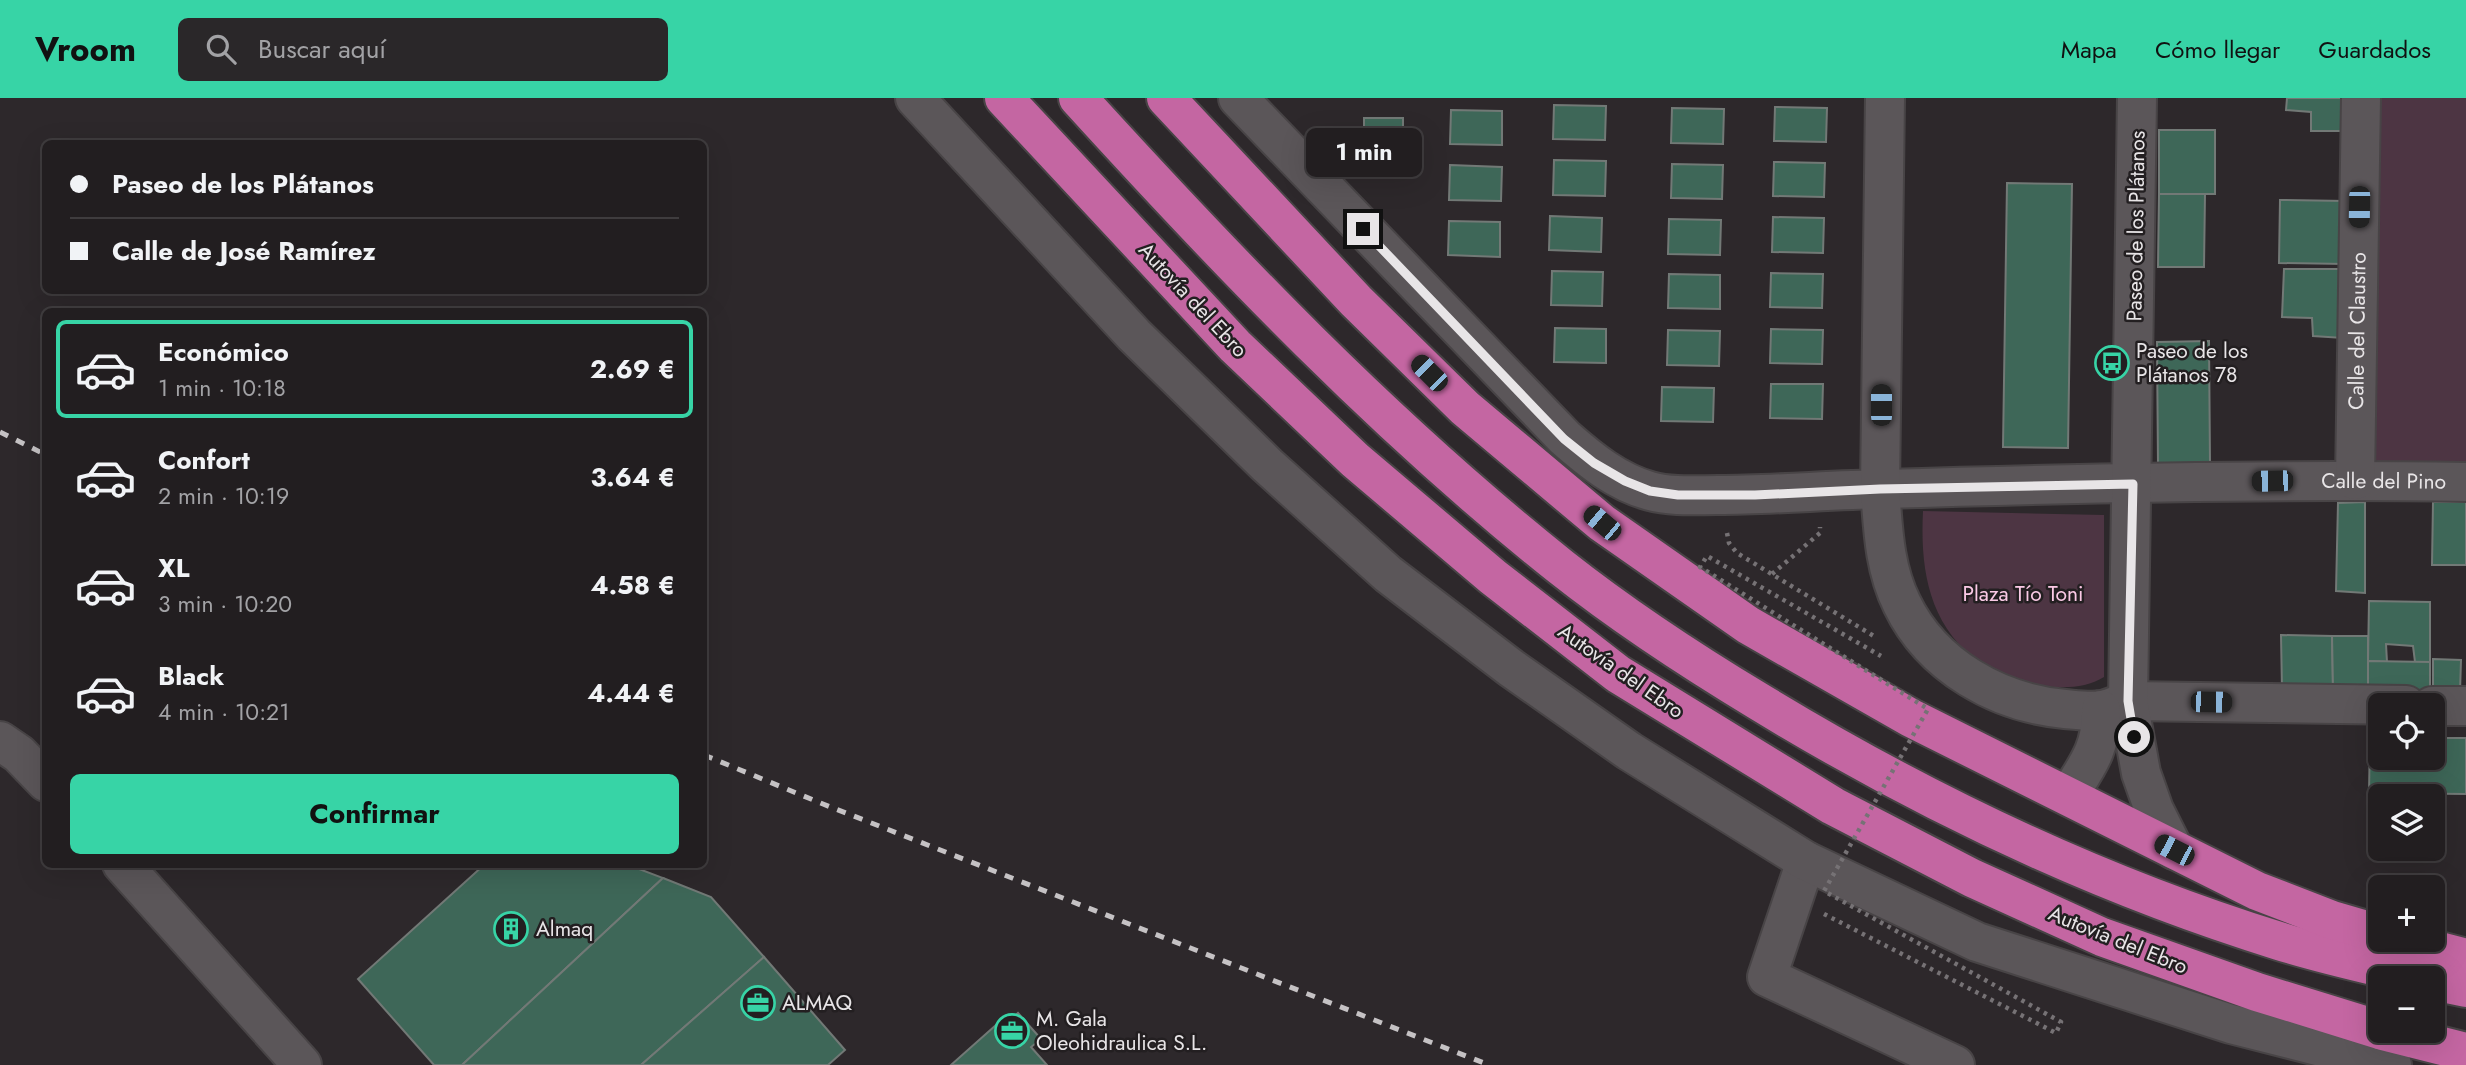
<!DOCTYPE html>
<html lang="es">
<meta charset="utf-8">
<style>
:root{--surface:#221e20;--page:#2a2729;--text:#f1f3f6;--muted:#a2a2a5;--line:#3f3c3e;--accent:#37d4a6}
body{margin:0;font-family:Jost,sans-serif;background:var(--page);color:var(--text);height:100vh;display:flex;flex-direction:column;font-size:26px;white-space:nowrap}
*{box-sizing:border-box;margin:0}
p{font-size:23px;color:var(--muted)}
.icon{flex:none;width:38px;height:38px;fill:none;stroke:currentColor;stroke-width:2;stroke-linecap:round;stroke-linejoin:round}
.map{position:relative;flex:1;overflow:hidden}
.drawer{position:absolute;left:42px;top:210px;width:665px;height:560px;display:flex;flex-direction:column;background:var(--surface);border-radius:10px;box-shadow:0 7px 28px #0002,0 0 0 2px var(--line)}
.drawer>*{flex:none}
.guide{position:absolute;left:42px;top:42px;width:665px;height:154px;border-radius:10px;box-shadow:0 7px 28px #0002,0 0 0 2px var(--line);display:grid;align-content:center;height:154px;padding:0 28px;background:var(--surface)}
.buttons{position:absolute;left:2368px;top:595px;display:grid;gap:14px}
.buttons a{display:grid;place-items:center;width:77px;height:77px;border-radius:10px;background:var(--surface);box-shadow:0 7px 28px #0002,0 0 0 2px var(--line);font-size:35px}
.end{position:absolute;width:32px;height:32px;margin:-16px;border:9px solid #e8e5e7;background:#111;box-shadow:0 0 0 4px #111}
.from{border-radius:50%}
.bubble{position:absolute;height:49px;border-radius:10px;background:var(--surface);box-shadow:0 7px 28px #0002,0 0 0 2px var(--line);font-size:23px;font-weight:700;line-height:49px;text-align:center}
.car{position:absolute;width:21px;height:42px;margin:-21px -10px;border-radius:9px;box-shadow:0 0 5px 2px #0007;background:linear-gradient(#222 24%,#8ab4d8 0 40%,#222 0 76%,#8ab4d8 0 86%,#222 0)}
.guide b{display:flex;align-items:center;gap:24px;height:66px;font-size:26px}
.guide b+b{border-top:2px solid var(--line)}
.guide i{width:18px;height:18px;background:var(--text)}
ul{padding:12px 0 0;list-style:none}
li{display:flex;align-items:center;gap:21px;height:98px;margin:0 14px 10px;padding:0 14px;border:4px solid transparent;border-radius:10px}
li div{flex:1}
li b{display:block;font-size:26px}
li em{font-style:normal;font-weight:700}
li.selected{border-color:var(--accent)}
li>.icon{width:63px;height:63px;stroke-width:1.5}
.cta{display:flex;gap:14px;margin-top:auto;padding:14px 28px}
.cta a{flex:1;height:80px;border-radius:10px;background:var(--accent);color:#111;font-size:28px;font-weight:700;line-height:80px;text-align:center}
header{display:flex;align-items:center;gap:42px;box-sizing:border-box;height:98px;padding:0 35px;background:var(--accent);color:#111}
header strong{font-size:33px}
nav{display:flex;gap:38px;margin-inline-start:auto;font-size:24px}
.search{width:490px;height:63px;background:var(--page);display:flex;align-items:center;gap:18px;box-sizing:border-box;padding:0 24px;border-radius:10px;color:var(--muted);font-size:26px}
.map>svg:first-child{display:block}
.green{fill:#4d3543}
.building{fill:#3e6758;stroke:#727976;stroke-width:2}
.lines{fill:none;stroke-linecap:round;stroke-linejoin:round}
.street-casing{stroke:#484446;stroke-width:42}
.secondary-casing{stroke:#484446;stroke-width:42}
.highway-casing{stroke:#484446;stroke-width:42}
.path{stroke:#767275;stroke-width:4.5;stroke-dasharray:3.5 5;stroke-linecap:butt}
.street{stroke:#5b5659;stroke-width:38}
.secondary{stroke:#5b5659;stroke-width:38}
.highway{stroke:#c466a2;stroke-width:38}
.rail{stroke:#c5c2c4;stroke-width:5;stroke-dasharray:9 9;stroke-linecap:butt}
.path-bridge{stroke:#767275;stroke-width:4.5;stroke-dasharray:3.5 5;stroke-linecap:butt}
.route{stroke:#e8e5e7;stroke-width:9}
.labels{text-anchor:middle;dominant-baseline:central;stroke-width:5;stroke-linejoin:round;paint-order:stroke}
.street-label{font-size:21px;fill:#e8e5e7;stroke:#231f21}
.poi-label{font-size:21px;fill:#e8e5e7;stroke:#231f21;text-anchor:start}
.park-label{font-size:21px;fill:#fac9e5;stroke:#231f21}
</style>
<header>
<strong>Vroom</strong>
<div class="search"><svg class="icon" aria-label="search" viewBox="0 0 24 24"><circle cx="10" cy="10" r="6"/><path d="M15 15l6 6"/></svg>Buscar aquí</div>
<nav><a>Mapa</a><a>Cómo llegar</a><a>Guardados</a></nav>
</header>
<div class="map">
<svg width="2466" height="967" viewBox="0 0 2466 967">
<rect width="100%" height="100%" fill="#2d282b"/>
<!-- green -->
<g class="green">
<path d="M2378,0H2466V369L2374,372Z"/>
<path d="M1923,413L2104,417V579C2083,592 2054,591 2031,585C2015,580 1995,576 1981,566C1929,528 1920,473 1923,413Z"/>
</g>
<!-- building -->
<g class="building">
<path d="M2287,0H2345L2344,33H2311V14L2286,12Z"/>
<path d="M1554,7L1606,8L1605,42L1553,41Z"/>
<path d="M1775,9L1827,10L1826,44L1774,43Z"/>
<path d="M1672,10L1724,11L1723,46L1671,45Z"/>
<path d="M1451,12L1502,13V47L1450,46Z"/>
<rect x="1364" y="20" width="39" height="46"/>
<rect x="2159" y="32" width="56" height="64"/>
<path d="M1554,62L1606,63L1605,98L1553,97Z"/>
<path d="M1774,64L1825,65L1824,99L1773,98Z"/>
<path d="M1672,66L1723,67L1722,101L1671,100Z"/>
<path d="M1450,67L1502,69L1501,103L1449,102Z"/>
<path d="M2007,85L2072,86L2068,350L2003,349Z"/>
<path d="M2159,96H2205L2204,169H2158Z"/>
<path d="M2280,102L2345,103V166L2279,165Z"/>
<path d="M1550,118L1602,120L1601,154L1549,152Z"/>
<path d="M1773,119L1824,120L1823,155L1772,154Z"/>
<path d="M1669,121L1721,122L1720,157L1668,156Z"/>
<path d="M1449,123L1500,124V159L1448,157Z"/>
<path d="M2284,171H2344L2343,240L2313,238L2312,220L2282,219Z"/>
<path d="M1552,173L1603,174L1602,208L1551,207Z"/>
<path d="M1771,175L1823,176L1822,210L1770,209Z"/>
<path d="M1669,176L1720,177V211L1668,210Z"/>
<path d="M1555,230L1606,231V265L1554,264Z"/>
<path d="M1771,231L1823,232L1822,266L1770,265Z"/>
<path d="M1668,232L1720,233L1719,268L1667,267Z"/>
<path d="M2209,243L2210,367H2158L2157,244Z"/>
<path d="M1771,286H1823L1822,321L1770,320Z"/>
<path d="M1662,289L1714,290L1713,324L1661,323Z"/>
<path d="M2365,404V495L2336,493L2338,405Z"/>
<path d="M2433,404H2466V467H2432Z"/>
<path d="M2369,503L2430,504V564H2415L2413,548L2386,546L2387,564L2368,563Z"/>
<path d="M2281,537L2332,538L2333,591L2282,592Z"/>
<path d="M2332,538H2368V592L2333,591Z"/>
<path d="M2433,561L2461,562L2460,594H2433Z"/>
<path d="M2368,563L2430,564V595L2368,592Z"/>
<path d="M2370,639H2380V660H2432V640H2466V696L2369,695Z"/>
<path d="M485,766H626L663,780L462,967H434L358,881Z"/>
<path d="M663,780L711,799L764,859L641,967H462Z"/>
<path d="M764,859L845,952L828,967H641Z"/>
<path d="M1018,915L1041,941L1031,949L1047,967H951L1005,919L1009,924Z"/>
</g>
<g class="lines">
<!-- street casing -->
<g class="street-casing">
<g id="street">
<path id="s1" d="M1238,0L1565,340C1590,362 1617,384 1650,393C1672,399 1696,397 1718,397C1773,397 1828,392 1883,391C2077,385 2272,381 2466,384"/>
<path d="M1885,0L1880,391C1883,430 1884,470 1902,506C1932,568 1998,605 2065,611C2077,612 2091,614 2103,612C2111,610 2120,606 2128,603L2406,607"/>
<path d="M2137,0L2128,603L2141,675L2154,712L2174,752"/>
<path id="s2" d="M2355,382L2361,0"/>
<path d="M2432,608H2466"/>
<path d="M0,643L19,656L46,684"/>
<path d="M2068,698C2087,668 2102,650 2101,612"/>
<path d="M1806,763L1767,879L1955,967"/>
<path d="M122,766L302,967"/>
</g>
</g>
<!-- secondary casing -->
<g class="secondary-casing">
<path id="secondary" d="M915,0L1134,237L1267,367L1388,476L1511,570L1629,653L1806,763L1977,844L2231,926L2392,967"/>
</g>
<!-- highway casing -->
<g class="highway-casing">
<g id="highway">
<path d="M1004,0L1235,248L1355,362L1493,479L1618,576L1833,708L1972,780L2102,839L2257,894L2380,932"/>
<path d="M1078,0C1229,166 1385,329 1561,469C1623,518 1690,562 1758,603C1922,703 2095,786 2279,843C2326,858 2375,868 2423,880"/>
<path d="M1166,0L1356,203L1465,310L1602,425L1748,527L1911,620L2257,793L2332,822L2380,836"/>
<path d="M2397,842L2466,860"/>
<path d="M2432,883L2466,890"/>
<path d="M2383,933L2466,954"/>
</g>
</g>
<!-- path -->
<g class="path">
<path d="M1727,435L1729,445L1737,455L1877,540"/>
<path d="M1772,476L1820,435V429"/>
</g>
<!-- street -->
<use href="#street" class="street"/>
<!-- secondary -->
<use href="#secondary" class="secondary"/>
<!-- highway -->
<use href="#highway" class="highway"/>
<!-- rail -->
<g class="rail">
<path d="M0,334L46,357"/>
<path d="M704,657L823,706L1489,967"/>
</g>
<!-- path-bridge -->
<path class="path-bridge" d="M1824,816L2056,935L2061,924L1824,793L1928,611L1700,469L1707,458L1881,558"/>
</g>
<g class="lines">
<!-- route -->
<path class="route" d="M1363,131L1564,341L1594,365L1625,383L1650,393L1678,397H1755L1880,391L2133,386L2128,603L2134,639"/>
</g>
<!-- icons -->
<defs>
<g id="bus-ring" transform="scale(1.75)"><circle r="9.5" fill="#231f21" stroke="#37d4a6" stroke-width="1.5"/><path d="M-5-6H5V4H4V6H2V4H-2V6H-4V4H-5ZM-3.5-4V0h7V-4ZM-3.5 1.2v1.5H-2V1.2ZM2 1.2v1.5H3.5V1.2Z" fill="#37d4a6"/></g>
<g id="building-ring" transform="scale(1.75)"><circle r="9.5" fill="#231f21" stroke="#37d4a6" stroke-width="1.5"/><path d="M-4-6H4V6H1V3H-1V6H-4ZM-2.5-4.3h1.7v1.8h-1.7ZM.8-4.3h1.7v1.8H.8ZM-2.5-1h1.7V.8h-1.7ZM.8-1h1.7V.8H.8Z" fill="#37d4a6"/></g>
<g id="office-ring" transform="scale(1.75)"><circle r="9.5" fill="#231f21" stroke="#37d4a6" stroke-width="1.5"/><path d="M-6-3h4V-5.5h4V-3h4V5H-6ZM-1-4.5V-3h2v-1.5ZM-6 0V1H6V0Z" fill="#37d4a6"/></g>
</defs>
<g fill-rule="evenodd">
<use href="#bus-ring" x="2112" y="265"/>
<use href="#building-ring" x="511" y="831"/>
<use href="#office-ring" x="758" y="905"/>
<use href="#office-ring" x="1012" y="933"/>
</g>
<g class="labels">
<!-- street labels -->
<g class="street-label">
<text transform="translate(2136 128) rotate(-89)">Paseo de los Plátanos</text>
<text transform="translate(1193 202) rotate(47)">Autovía del Ebro</text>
<text stroke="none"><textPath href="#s2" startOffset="149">Calle del Claustro</textPath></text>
<text stroke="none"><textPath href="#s1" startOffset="1307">Calle del Pino</textPath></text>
<text transform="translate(1621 573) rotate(35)">Autovía del Ebro</text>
<text transform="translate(2118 842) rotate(22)">Autovía del Ebro</text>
</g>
<!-- poi labels -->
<g class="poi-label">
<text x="2136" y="253">Paseo de los<tspan x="2136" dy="24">Plátanos 78</tspan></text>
<text x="536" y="831">Almaq</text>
<text x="782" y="905">ALMAQ</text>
<text x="1036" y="921">M. Gala<tspan x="1036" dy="24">Oleohidraulica S.L.</tspan></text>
</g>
<!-- park labels -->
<g class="park-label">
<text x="2023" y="496">Plaza Tío Toni</text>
</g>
</g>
</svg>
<div class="buttons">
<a><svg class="icon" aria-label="locate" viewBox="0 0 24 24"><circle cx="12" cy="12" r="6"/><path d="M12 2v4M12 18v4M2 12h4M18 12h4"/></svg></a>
<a><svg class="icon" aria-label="layers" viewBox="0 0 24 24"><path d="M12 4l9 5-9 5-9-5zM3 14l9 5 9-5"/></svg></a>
<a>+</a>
<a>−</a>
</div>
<i class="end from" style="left:2134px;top:639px"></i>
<i class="end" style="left:1363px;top:131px"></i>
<div class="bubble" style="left:1306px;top:30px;width:116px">1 min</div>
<i class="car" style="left:2359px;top:109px;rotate:181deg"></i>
<i class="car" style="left:1429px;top:275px;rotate:315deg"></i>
<i class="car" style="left:1881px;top:307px;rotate:0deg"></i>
<i class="car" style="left:2272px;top:383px;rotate:269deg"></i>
<i class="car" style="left:1602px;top:425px;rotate:310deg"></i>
<i class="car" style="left:2211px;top:604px;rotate:91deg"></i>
<i class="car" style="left:2174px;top:752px;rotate:297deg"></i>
<div class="guide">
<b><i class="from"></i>Paseo de los Plátanos</b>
<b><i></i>Calle de José Ramírez</b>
</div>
<section class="drawer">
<ul>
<li class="selected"><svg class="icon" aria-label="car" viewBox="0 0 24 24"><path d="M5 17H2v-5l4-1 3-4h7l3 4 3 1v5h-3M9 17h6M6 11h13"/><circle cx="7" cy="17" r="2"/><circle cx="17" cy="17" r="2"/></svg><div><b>Económico</b><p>1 min · 10:18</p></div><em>2.69 €</em></li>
<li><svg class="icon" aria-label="car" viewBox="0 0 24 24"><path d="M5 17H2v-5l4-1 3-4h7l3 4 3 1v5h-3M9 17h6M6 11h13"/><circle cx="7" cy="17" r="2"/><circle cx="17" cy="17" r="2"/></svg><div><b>Confort</b><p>2 min · 10:19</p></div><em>3.64 €</em></li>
<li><svg class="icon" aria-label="car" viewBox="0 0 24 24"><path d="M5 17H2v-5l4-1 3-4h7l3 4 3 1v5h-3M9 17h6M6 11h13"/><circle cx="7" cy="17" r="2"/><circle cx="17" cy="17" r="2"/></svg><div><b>XL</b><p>3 min · 10:20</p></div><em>4.58 €</em></li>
<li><svg class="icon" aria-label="car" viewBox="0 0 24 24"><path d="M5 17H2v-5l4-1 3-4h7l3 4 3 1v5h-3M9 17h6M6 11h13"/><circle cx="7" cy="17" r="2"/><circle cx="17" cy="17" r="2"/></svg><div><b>Black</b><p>4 min · 10:21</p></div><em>4.44 €</em></li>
</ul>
<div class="cta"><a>Confirmar</a></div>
</section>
</div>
